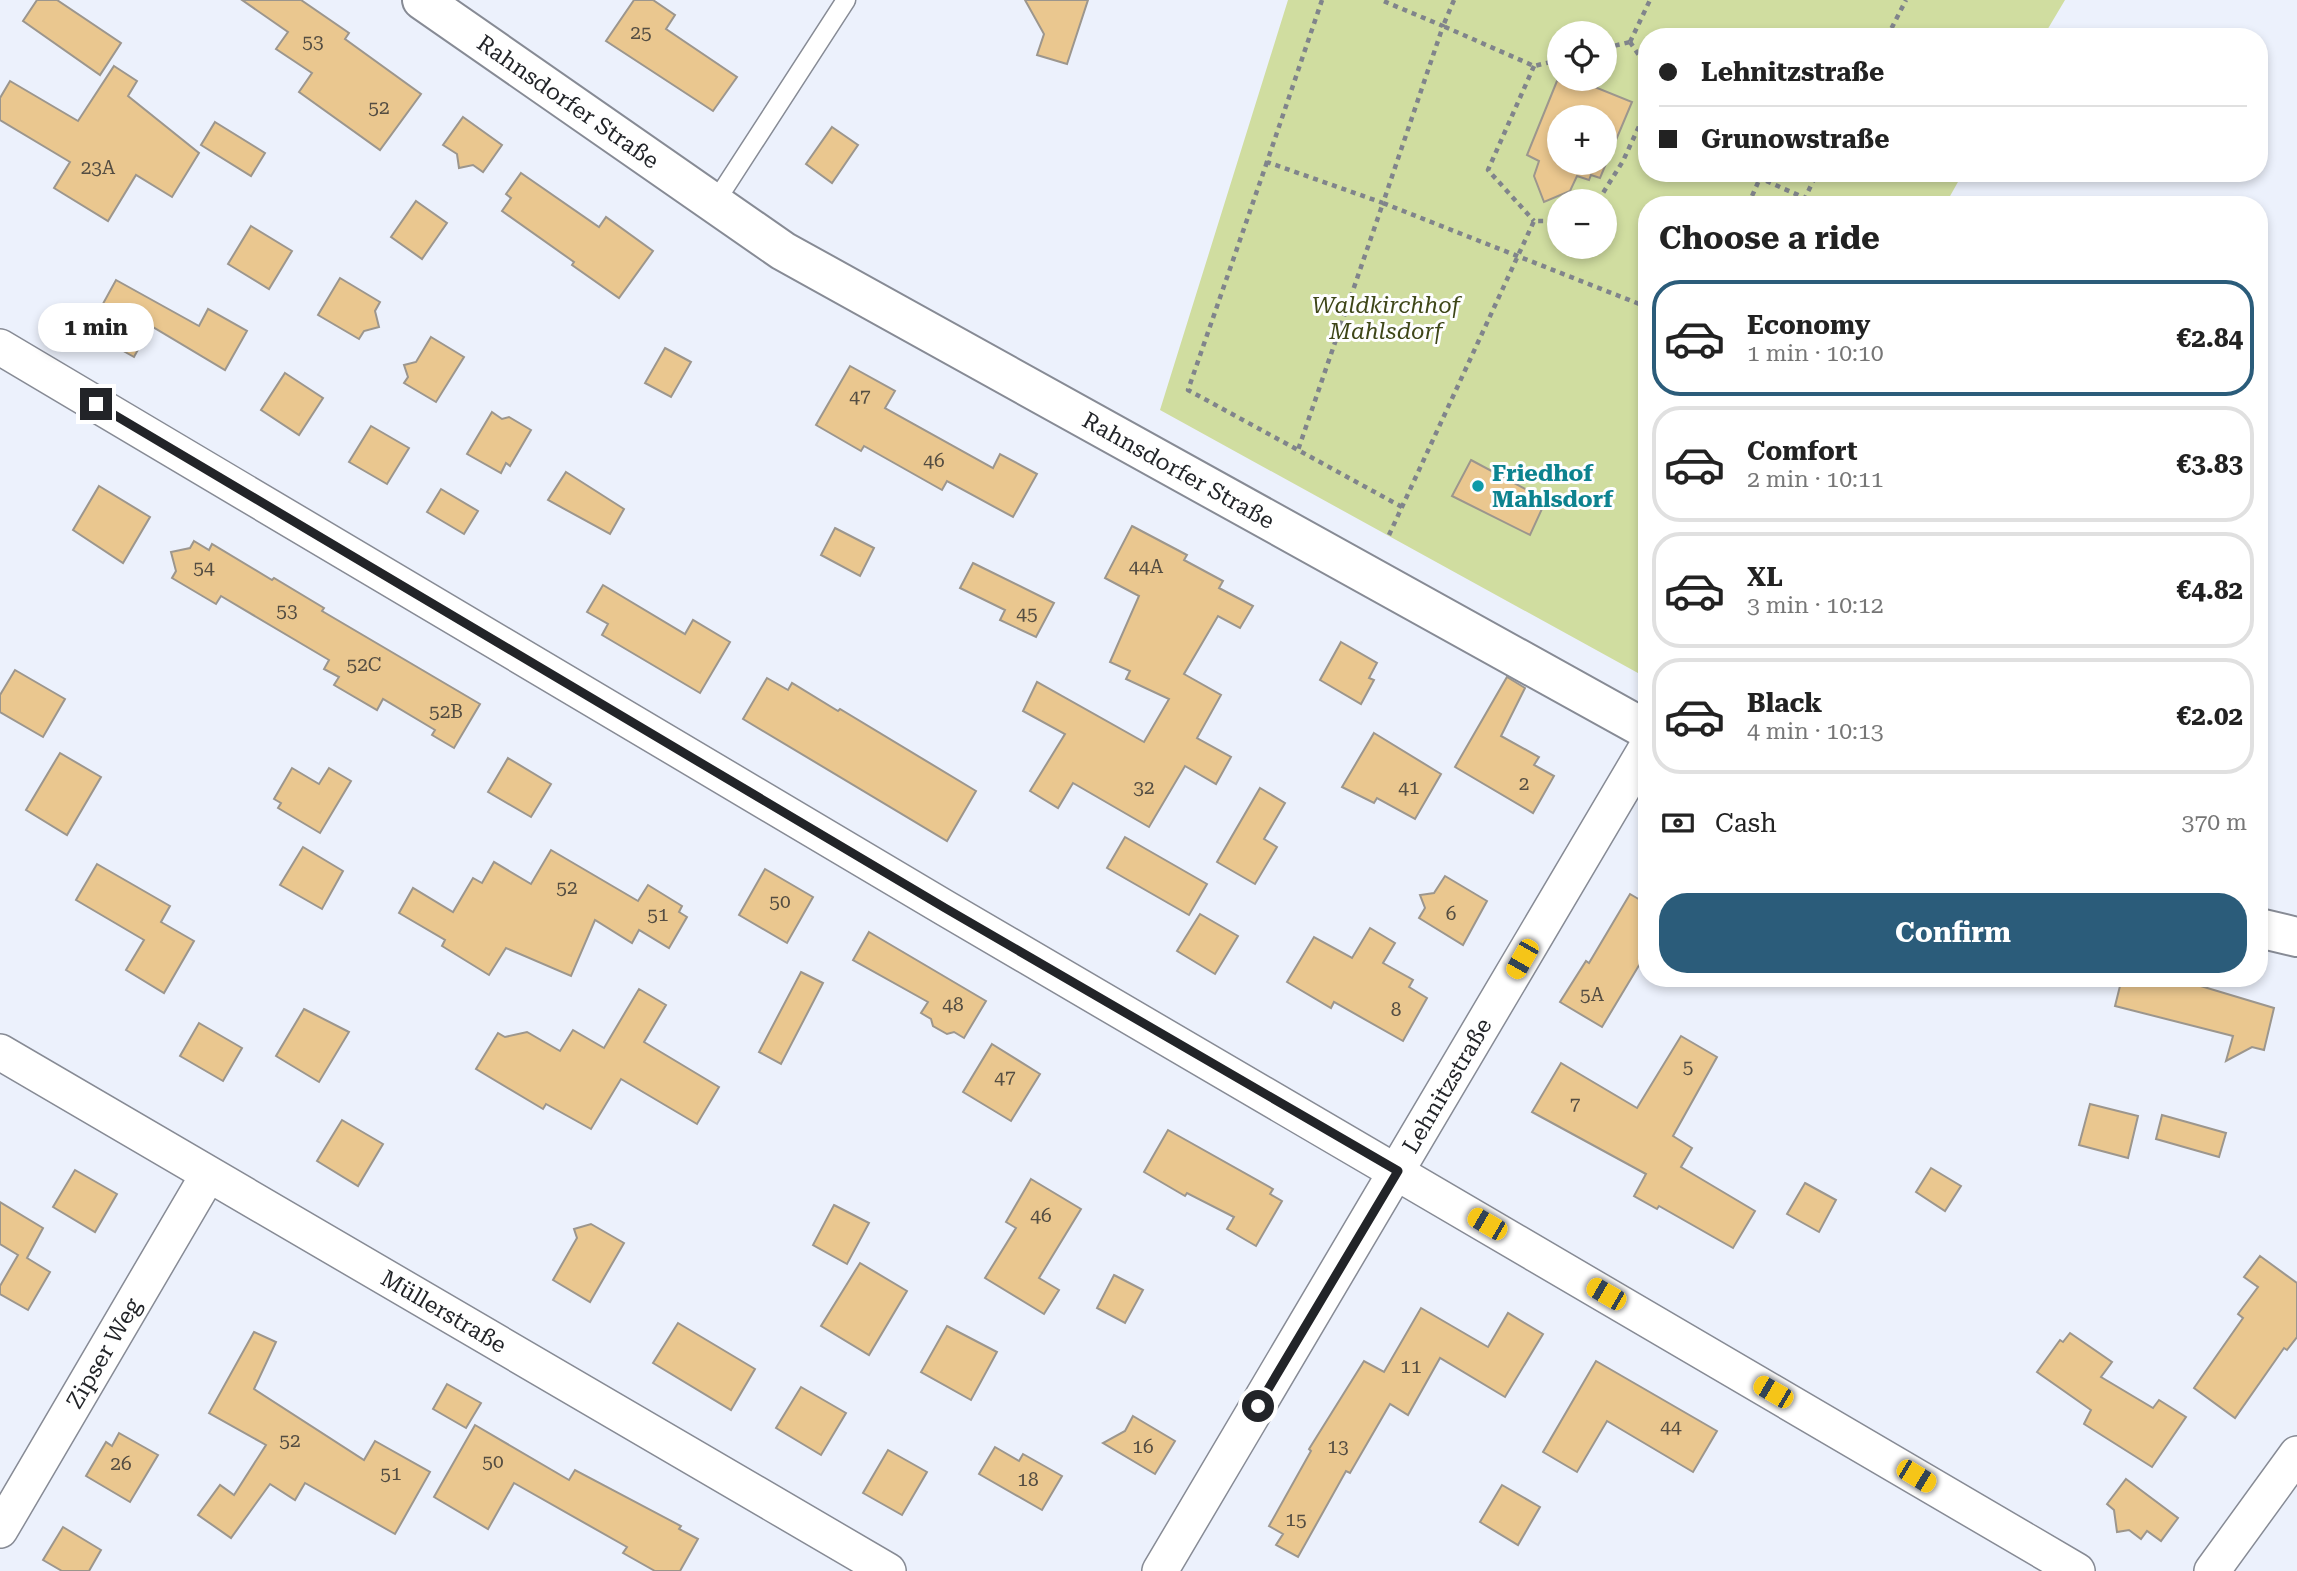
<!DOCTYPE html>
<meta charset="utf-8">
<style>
:root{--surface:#fff;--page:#f6f6f6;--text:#222;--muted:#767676;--line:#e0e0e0;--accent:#2b5c7a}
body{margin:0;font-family:"Roboto Serif",serif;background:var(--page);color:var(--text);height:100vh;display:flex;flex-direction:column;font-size:26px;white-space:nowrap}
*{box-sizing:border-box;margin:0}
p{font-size:23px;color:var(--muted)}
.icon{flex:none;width:38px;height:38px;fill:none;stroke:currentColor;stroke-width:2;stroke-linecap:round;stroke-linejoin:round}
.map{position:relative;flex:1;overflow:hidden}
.side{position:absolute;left:1638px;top:196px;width:630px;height:791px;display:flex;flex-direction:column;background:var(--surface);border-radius:28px;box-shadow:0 4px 10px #0003}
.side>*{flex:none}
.hud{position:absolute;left:1638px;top:28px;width:630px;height:154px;border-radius:28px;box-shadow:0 4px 10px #0003;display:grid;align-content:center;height:154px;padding:0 21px;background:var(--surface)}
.fabs{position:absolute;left:1547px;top:21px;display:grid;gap:14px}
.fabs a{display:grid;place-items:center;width:70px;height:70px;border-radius:50%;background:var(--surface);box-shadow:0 4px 10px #0003;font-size:35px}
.end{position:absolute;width:32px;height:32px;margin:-16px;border:9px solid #222428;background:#fff;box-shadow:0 0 0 4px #fff}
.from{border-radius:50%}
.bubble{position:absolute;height:49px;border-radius:24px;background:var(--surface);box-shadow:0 4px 10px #0003;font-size:23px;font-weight:700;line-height:49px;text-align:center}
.car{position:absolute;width:21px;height:42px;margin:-21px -10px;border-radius:9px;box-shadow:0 0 5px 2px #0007;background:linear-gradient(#f5c518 24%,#345 0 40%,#f5c518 0 76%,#345 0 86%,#f5c518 0)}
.hud b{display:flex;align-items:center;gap:24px;height:66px;font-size:26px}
.hud b+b{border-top:2px solid var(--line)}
.hud i{width:18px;height:18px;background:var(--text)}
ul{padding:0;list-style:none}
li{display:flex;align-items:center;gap:21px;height:116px;margin:0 14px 10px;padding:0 7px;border:4px solid var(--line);border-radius:28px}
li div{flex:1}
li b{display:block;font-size:26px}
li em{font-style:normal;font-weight:700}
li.on{border-color:var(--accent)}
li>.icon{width:63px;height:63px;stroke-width:1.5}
h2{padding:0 21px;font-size:32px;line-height:84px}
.pay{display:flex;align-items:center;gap:18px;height:77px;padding:0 21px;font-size:26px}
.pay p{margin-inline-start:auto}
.action{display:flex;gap:14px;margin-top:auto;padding:14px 21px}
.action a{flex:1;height:80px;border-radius:28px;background:var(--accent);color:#fff;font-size:28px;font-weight:700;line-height:80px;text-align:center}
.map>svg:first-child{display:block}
.green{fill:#d0dda0;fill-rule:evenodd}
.building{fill:#eac78f;stroke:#9c968d;stroke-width:2;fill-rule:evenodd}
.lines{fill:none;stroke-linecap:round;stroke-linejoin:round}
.lane-casing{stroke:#878b95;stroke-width:21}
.street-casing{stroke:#878b95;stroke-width:38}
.secondary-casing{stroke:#878b95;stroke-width:42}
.path{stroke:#80848b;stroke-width:4.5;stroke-dasharray:5 5;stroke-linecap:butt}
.lane{stroke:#fff;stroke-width:18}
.street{stroke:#fff;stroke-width:35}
.secondary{stroke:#fff;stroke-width:38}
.route{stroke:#222428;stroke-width:9}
.culture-dot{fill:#0f9aa8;stroke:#fefefe;stroke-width:2.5}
.labels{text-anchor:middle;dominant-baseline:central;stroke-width:6;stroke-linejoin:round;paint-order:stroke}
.number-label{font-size:19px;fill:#544d42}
.street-label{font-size:23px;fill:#222428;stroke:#fefefe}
.park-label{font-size:23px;font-style:italic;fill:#3e4618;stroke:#fefefe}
.culture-label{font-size:23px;font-weight:bold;fill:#0d838f;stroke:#fefefe;text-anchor:start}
</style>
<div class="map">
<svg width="2297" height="1571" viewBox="0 0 2297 1571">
<rect width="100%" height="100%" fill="#ecf1fc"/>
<!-- green -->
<path class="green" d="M1288,0H2065L2043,37H1647V173H1963L1945,205H1647V678L1160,410ZM1559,33H1605V79H1559ZM1559,117H1605V163H1559ZM1559,201H1605V247H1559Z"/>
<!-- building -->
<g class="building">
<path d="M37,0H57L121,43L100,75L23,21Z"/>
<path d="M242,0H301L349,33L345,39L421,94L380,150L299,92L312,73L276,49L288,32Z"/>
<path d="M634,0H653L675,15L666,29L737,77L713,111L606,41Z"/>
<path d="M1025,0H1088L1067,64L1037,55L1044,34Z"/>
<path d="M114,66L137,81L128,96L199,153L172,197L136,175L108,221L54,188L70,162L0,120V98L10,81L78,121Z"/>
<path d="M1559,76L1575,79L1632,102L1600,178L1591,175L1589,180L1577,176L1570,191L1544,202L1534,176L1539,161L1527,155ZM1559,117H1605V163H1559Z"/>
<path d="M463,117L502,145L483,172L473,165L459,168L457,154L443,145Z"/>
<path d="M215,122L265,153L251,176L201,145Z"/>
<path d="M832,127L858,145L832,183L806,164Z"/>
<path d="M521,173L599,227L606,217L653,251L619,298L572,265L574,262L502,211L511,198L506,194Z"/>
<path d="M416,201L447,223L422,259L391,237Z"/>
<path d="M251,226L292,251L269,289L228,264Z"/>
<path d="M340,278L380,302L375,311L379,327L364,331L359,339L318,315Z"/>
<path d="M116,280L199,326L208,309L247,331L225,370L151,326L134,357L88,331Z"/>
<path d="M431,337L464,357L436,402L404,383L408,377L404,365L416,362Z"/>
<path d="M665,348L691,362L671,397L645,383Z"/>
<path d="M850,366L895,391L885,408L993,468L1000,454L1037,474L1013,517L947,481L942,490L864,446L861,451L816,425Z"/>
<path d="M285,373L323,398L299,435L261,410Z"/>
<path d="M492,412L502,419L509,417L531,430L510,466L506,463L501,473L467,454Z"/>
<path d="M371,426L409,448L387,484L349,462Z"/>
<path d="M1471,460L1546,500L1530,535L1452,496Z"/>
<path d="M566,472L624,509L610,534L548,500Z"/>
<path d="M99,486L150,517L123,563L73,530Z"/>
<path d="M441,489L478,511L464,534L427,512Z"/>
<path d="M1132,526L1187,555L1184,560L1223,581L1219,588L1253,606L1240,628L1218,616L1184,674L1221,695L1197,738L1231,757L1216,784L1185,766L1149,827L1073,783L1058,808L1030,791L1065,734L1023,711L1037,682L1144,742L1169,699L1126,679L1130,671L1110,662L1139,596L1105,578Z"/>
<path d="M835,528L874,548L860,576L821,555Z"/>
<path d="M194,541L209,550L212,544L272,580L274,578L324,608L322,611L480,704L454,748L432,735L435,730L383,699L377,710L334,685L339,677L324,669L329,660L221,596L216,604L172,578L176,571L171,552L190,548Z"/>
<path d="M973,563L1054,603L1036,637L1000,620L1005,610L960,588Z"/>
<path d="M603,585L685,634L693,620L730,642L700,693L602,635L608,624L587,612Z"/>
<path d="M1341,642L1377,663L1369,678L1374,680L1361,704L1320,680Z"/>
<path d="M15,670L65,699L43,737L0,712V695Z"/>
<path d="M1507,677L1525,688L1501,736L1539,757L1534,765L1554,776L1533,813L1455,767Z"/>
<path d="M767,678L788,690L792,683L838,711L840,709L976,791L947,841L743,719Z"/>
<path d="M1374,733L1441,774L1415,819L1377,798L1374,803L1342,787Z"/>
<path d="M60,753L101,777L67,835L26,810Z"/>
<path d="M508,758L551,784L531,817L488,792Z"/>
<path d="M292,768L319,784L329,768L351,781L320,833L278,808L281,803L274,799Z"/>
<path d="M1260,788L1285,803L1264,839L1277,847L1255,884L1217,862Z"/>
<path d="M1125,837L1207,884L1189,915L1107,868Z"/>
<path d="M303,847L343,871L322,909L280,885Z"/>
<path d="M551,850L638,901L648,885L682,906L679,912L687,917L669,948L639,930L632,943L595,920L571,976L506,948L489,975L442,946L445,940L399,913L413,888L453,912L473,878L482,883L494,862L531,884Z"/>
<path d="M97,864L170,906L161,922L194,941L164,993L126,970L144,940L76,900Z"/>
<path d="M765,869L813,897L787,943L739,915Z"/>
<path d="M1445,876L1487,901L1463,945L1419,918L1425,908L1420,895L1434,893Z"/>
<path d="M1630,894L1647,904V952L1602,1027L1560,1002L1586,961L1589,963Z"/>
<path d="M1200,914L1238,936L1215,974L1177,951Z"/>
<path d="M1370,928L1395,943L1383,963L1413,980L1409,987L1427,998L1403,1041L1334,1002L1331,1008L1287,982L1314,937L1352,958Z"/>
<path d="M869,932L986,1001L964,1038L954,1032L947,1034L933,1026L931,1019L921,1013L928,1002L853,960Z"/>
<path d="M801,972L823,983L781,1064L759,1052Z"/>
<path d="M2122,978H2174L2274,1008L2264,1050L2252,1047L2226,1061L2233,1036L2115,1006Z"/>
<path d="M639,989L666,1005L644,1042L719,1087L697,1124L621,1079L591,1129L546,1104L543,1109L476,1069L498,1033L505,1037L527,1032L560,1051L573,1030L604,1048Z"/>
<path d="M304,1009L349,1032L319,1082L276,1056Z"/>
<path d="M199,1023L242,1048L223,1081L180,1056Z"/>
<path d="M1681,1036L1717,1057L1673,1136L1692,1148L1681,1167L1755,1211L1733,1248L1659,1206L1657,1209L1634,1196L1646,1174L1532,1112L1561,1063L1637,1108Z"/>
<path d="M992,1044L1040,1074L1011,1121L963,1092Z"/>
<path d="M2090,1104L2138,1116L2128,1158L2079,1145Z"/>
<path d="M2162,1115L2226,1133L2219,1157L2156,1139Z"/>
<path d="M342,1120L383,1144L358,1186L317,1161Z"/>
<path d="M1168,1130L1273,1189L1270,1194L1282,1201L1256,1246L1227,1229L1234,1217L1187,1193L1185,1196L1144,1172Z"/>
<path d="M1931,1168L1961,1186L1945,1211L1916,1192Z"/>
<path d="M75,1170L117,1194L95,1232L53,1207Z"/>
<path d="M1031,1179L1081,1209L1039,1278L1059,1290L1044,1314L985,1278L1016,1228L1006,1222Z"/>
<path d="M1805,1183L1836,1200L1819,1232L1787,1214Z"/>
<path d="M0,1202L43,1228L27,1258L50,1272L28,1310L0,1294V1286L18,1255L0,1244Z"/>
<path d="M834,1205L869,1223L847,1264L813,1245Z"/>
<path d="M591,1224L624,1243L590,1302L553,1280L577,1238L574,1229Z"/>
<path d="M2260,1256L2297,1283V1337L2287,1350L2284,1348L2235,1418L2194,1388L2243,1318L2238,1314L2258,1287L2244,1277Z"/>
<path d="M860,1263L907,1291L869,1355L821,1326Z"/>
<path d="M1114,1275L1143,1290L1125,1323L1097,1308Z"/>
<path d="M1421,1308L1488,1347L1508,1313L1543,1334L1505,1397L1440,1358L1408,1415L1390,1404L1350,1473L1346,1471L1298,1557L1276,1545L1283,1534L1269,1526L1311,1451L1309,1449L1364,1361L1384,1372Z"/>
<path d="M678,1323L755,1369L731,1410L653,1363Z"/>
<path d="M947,1326L997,1352L971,1400L921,1372Z"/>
<path d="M254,1332L276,1342L254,1389L364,1460L375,1441L430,1472L395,1534L305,1483L295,1500L270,1484L231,1538L198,1515L220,1485L234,1495L266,1445L209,1413Z"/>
<path d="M2070,1333L2112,1362L2101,1377L2153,1408L2159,1400L2186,1417L2152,1467L2084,1424L2091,1410L2037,1372L2060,1340L2063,1342Z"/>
<path d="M1596,1361L1717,1431L1693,1472L1607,1421L1577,1472L1543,1452Z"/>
<path d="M447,1384L481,1403L466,1428L433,1409Z"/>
<path d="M801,1387L846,1413L821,1455L776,1428Z"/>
<path d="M1133,1416L1175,1441L1155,1474L1103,1443L1125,1431Z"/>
<path d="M475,1425L569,1480L575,1470L681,1526L679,1529L698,1539L680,1571H655L623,1553L627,1547L514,1483L488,1529L434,1497Z"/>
<path d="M119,1433L158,1455L130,1502L86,1476L106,1442L112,1446Z"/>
<path d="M995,1447L1019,1461L1023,1454L1062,1476L1042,1510L979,1474Z"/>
<path d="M888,1450L927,1472L902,1515L863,1493Z"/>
<path d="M2126,1479L2178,1518L2161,1541L2147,1531L2141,1539L2129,1530L2117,1532L2114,1510L2107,1504Z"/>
<path d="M1502,1485L1540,1507L1518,1545L1480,1522Z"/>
<path d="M63,1527L101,1550L89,1571H62L43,1560Z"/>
</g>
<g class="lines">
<!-- lane casing -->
<g class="lane-casing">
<path id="lane" d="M714,204L846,0"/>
</g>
<!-- street casing -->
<g class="street-casing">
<g id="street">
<path d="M0,347L945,908L2077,1571"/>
<path id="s1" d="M0,1052L888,1571"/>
<path id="s2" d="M0,1530L208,1175"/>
<path id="s3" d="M1160,1571L1647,747"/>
<path d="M2212,1571L2297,1454"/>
</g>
</g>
<!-- secondary casing -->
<g class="secondary-casing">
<g id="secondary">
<path id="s4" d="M422,0L783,251L1647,730"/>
<path d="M2259,928L2297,937"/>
</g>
</g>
<!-- path -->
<g class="path">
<path d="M1322,0L1267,162L1383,203L1443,26L1381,0"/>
<path d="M1454,0L1443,26L1534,66L1559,60"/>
<path d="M1887,37L1906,0"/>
<path d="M1630,42L1650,0"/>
<path d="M1630,42L1647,67"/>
<path d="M1605,48L1630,42"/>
<path d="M1534,66L1488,170L1534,221"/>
<path d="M1267,162L1188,390L1298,450"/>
<path d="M1748,173L1805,198L1817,173"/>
<path d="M1598,201L1623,161L1647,109"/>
<path d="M1748,205L1760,178"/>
<path d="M1402,507L1298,450L1383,203L1647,307"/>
<path d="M1389,535L1534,221H1559"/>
</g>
<!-- lane -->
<use href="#lane" class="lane"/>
<!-- street -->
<use href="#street" class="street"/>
<!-- secondary -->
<use href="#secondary" class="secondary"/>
</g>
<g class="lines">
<!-- route -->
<path class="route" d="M96,404L945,908L1398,1171L1258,1406"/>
</g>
<!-- markers -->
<circle class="culture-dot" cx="1478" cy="486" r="7"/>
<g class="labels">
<!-- number labels -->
<g class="number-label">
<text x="641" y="32">25</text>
<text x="313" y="41">53</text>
<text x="379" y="107">52</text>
<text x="98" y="167">23A</text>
<text x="860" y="396">47</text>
<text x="934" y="460">46</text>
<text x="1146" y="566">44A</text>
<text x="204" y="567">54</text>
<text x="287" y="610">53</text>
<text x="1027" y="613">45</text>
<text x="364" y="664">52C</text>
<text x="446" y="711">52B</text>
<text x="1524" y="783">2</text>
<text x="1144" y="787">32</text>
<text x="1409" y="787">41</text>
<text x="567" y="887">52</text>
<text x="780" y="901">50</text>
<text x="1451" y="913">6</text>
<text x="658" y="914">51</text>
<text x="1592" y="994">5A</text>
<text x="953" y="1004">48</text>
<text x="1396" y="1009">8</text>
<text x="1688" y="1066">5</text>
<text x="1005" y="1077">47</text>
<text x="1575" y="1104">7</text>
<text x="1041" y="1215">46</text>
<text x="1411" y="1366">11</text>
<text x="1671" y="1426">44</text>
<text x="290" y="1440">52</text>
<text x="1143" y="1446">16</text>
<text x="1338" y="1446">13</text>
<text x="493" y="1461">50</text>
<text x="121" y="1463">26</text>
<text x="391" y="1473">51</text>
<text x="1028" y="1479">18</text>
<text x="1296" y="1519">15</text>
</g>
<!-- street labels -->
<g class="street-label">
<text stroke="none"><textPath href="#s4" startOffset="178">Rahnsdorfer Straße</textPath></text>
<text stroke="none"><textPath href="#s4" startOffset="892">Rahnsdorfer Straße</textPath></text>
<text stroke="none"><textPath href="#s3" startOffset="564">Lehnitzstraße</textPath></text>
<text stroke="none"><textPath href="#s1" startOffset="514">Müllerstraße</textPath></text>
<text stroke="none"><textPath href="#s2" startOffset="205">Zipser Weg</textPath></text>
</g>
<!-- park labels -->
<g class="park-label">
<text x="1386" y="305">Waldkirchhof<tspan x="1386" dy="26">Mahlsdorf</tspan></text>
</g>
<!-- culture labels -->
<g class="culture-label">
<text x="1492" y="473">Friedhof<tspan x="1492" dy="26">Mahlsdorf</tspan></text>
</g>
</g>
</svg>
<div class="fabs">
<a><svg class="icon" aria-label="locate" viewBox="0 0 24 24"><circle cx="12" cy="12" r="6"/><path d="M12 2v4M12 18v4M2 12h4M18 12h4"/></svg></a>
<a>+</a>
<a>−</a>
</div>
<i class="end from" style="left:1258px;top:1406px"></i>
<i class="end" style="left:96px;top:404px"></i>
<div class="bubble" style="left:38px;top:303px;width:116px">1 min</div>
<i class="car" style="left:1522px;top:959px;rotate:210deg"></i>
<i class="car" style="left:1487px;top:1224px;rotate:300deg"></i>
<i class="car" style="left:1606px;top:1294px;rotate:300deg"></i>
<i class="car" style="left:1773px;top:1392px;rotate:300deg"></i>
<i class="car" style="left:1916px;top:1476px;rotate:121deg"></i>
<div class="hud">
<b><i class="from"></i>Lehnitzstraße</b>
<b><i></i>Grunowstraße</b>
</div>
<section class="side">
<h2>Choose a ride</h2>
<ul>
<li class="on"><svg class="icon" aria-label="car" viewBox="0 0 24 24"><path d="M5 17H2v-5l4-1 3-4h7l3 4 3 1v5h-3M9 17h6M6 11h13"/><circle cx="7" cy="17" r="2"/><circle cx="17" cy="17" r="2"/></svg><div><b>Economy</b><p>1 min · 10:10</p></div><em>€2.84</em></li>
<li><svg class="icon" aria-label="car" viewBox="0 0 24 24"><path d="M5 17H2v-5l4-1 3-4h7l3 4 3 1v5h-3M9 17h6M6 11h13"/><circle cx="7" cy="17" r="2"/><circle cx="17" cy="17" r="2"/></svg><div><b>Comfort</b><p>2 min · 10:11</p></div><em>€3.83</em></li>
<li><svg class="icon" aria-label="car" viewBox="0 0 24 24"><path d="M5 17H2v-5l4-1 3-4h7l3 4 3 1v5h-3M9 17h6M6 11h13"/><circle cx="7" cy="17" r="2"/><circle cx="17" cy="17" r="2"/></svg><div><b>XL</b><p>3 min · 10:12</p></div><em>€4.82</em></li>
<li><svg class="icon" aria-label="car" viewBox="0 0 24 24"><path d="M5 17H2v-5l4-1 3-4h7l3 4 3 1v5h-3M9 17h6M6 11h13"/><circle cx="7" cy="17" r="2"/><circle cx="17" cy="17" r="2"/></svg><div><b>Black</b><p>4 min · 10:13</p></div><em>€2.02</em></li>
</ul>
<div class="pay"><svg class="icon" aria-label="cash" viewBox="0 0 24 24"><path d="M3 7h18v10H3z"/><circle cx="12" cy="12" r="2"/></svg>Cash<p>370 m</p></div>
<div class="action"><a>Confirm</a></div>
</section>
</div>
